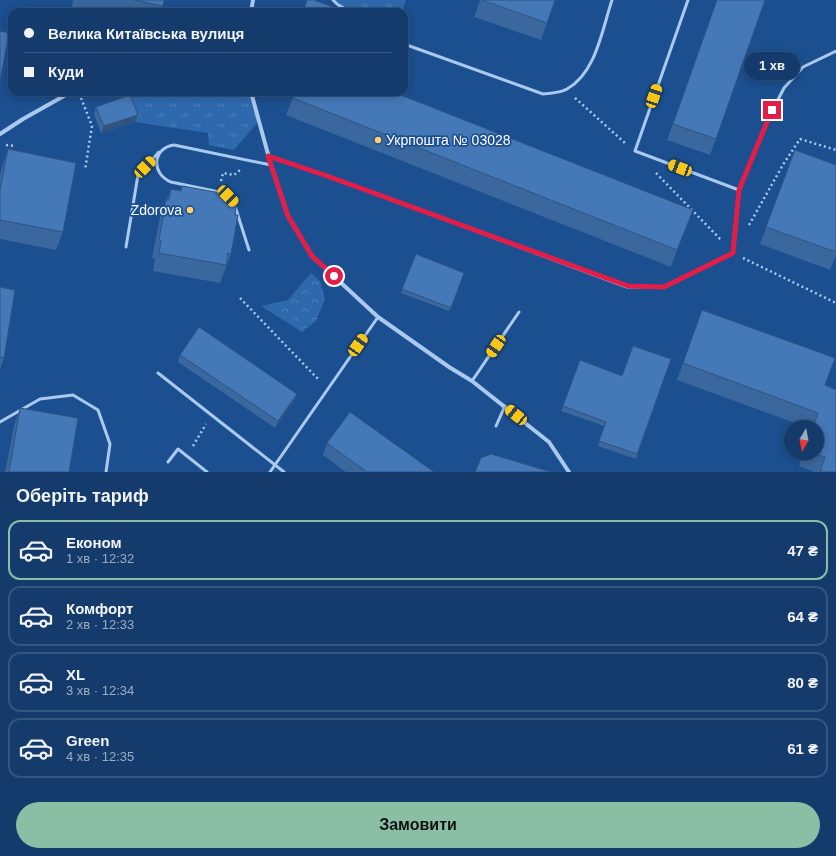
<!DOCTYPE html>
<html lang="uk">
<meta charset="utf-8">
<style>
:root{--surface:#143b6b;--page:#214673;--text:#f1f3f6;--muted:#9dadc1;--line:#33557e;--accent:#8abfa5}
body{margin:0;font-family:Arial,sans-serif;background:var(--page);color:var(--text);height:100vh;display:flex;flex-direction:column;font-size:15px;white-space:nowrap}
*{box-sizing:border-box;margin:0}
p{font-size:13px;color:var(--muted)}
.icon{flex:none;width:22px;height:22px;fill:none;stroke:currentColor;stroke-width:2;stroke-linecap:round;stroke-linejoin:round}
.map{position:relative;height:472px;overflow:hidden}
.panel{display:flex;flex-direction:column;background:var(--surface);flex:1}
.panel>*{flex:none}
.top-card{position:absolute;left:8px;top:8px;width:400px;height:88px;border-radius:12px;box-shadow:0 2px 10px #0003,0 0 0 1px var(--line);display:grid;align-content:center;height:88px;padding:0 16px;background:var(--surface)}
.needle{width:26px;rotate:190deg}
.fabs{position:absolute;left:784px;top:420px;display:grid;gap:8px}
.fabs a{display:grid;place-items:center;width:40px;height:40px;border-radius:50%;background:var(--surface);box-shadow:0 2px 10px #0003,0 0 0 1px var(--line);font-size:20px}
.end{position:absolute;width:18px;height:18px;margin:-9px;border:5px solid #e11d48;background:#fff;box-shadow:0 0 0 2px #fff}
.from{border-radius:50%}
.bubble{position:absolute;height:28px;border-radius:14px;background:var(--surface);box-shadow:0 2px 10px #0003,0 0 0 1px var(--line);font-size:13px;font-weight:700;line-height:28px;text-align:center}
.car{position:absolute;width:12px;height:24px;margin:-12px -6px;border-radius:5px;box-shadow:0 0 3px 1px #0007;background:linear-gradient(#f5c518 24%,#345 0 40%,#f5c518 0 76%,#345 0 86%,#f5c518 0)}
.top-card b{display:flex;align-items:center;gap:14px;height:38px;font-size:15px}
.top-card b+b{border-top:1px solid var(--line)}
.top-card i{width:10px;height:10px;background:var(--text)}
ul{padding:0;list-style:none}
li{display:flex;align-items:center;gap:12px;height:60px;margin:0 8px 6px;padding:0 8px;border:2px solid var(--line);border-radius:12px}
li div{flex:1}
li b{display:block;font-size:15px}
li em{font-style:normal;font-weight:700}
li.selected{border-color:var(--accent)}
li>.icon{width:36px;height:36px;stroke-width:1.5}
h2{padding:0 16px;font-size:18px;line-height:48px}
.button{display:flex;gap:8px;margin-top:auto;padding:8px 16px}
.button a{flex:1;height:46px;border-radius:24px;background:var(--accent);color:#111;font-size:16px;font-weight:700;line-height:46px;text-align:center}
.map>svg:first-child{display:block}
.grass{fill:url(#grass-tufts)}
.forest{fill:url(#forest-crowns)}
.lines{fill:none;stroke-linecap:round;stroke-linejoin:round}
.path{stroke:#a9c9ee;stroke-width:2.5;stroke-dasharray:2 3;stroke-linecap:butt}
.lane{stroke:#a9c9ee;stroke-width:3}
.street{stroke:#a9c9ee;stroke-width:4}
.wall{fill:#3a679d}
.shaded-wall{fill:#305480}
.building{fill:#4478b7;stroke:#305480}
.route{stroke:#e11d48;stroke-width:5}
.poi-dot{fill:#ffd166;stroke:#1b4f8f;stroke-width:1.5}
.labels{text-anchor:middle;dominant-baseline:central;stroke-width:3.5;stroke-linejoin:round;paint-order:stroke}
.poi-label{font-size:14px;fill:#fff;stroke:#1b4f8f;text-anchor:start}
</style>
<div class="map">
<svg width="836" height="472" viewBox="0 0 836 472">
<defs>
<pattern id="grass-tufts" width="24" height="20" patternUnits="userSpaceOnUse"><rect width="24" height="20" fill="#2e69ad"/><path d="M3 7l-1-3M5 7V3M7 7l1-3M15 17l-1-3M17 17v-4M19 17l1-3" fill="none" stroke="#4d80b9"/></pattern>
<pattern id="forest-crowns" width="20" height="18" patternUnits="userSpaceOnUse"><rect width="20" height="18" fill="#2e69ad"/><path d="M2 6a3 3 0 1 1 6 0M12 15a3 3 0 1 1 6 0" fill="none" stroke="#4d80b9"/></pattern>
</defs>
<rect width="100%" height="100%" fill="#1b4f8f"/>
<!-- grass -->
<g class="grass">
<path d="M333,0H406L402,12H349Z"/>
<path d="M128,92H251L259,121L234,150L209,145L208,133L135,122L128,102Z"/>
</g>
<!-- forest -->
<path class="forest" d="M311,273L320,281L325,299L316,321L302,332L261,306L288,300Z"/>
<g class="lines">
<!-- path -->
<g class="path">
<path d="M176,12L177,8"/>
<path d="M81,98L92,126L85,170"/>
<path d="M575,98L625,143"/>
<path d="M6,145L15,146"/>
<path d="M656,173L722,241"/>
<path d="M221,181L223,173L234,175L240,170"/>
<path d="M749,225L784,163L800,139L836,150"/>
<path d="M743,258L836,303"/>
<path d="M240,298L319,380"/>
<path d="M193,446L206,424"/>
</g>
<!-- lane -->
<g class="lane">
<path d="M333,0L337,4L349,12"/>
<path d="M688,0L635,151L739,190"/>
<path d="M404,44L543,94C550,93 561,93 567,89C596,73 602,30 612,0"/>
<path d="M268,156L330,177L627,287H664L733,253L739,190L767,121L784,88L803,67L836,51"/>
<path d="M126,247L138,175L159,152"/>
<path d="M249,250L234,203L228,196L219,192L171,182C151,174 152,148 174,145L271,165"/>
<path d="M158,373L284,472"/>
<path d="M472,381L519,312"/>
<path d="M0,422L40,399L73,395L98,410L110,444L106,472"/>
<path d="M496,426L505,406"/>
<path d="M168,462L178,449L207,472"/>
<path d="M270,472L378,317"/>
</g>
<!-- street -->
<g class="street">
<path d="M251,12L253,0"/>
<path d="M251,92L271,165L288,216L312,256L378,317L449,367L472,381L549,442L569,472"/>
<path d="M0,134L23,119L71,92"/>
</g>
</g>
<!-- wall -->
<g class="wall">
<path d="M73,0H164L161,12H98L72,7Z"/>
<path d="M480,0H555L541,40L474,17Z"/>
<path d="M717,0H765L710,155L667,140Z"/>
<path d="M295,92L693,210L671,267L286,115Z"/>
<path d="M96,107L138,115L135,122L101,133L94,114Z"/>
<path d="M8,149L63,232L56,250L0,239V175L2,167Z"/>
<path d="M795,150L836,165V255L830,270L760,244Z"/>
<path d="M182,186L225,198L235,215L231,254L220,283L153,271L155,258H152L160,217L171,189L181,190Z"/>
<path d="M416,254L464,273L449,311L401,293Z"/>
<path d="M0,287L4,358L0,369Z"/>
<path d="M702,310L825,385L836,472H814L799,466L804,453H817V427H806L677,380Z"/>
<path d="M180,355L297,394L294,401L275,428L178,362Z"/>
<path d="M671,359L636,459L598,446L604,426L561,411L580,360L622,376Z"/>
<path d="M20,408L69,472H5L14,426Z"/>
<path d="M327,443L434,472H346L323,455Z"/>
</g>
<!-- shaded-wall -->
<g class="shaded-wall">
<path d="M138,115L135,122L101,133L104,126Z"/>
<path d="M693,210L687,227L671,267L677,250Z"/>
<path d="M297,394L294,401L275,428L278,421Z"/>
</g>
<!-- building -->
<g class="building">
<path d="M134,0H164L163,6Z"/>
<path d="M307,0H314L341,10L340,12H303Z"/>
<path d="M482,0H555L547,23Z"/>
<path d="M717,0H765L716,139L673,124Z"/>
<path d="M0,31L9,33L0,81Z"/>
<path d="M295,92H393L693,210L677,250L293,98Z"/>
<path d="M130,95L138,115L104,126L96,107Z"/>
<path d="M8,149L76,163L63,232L0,220V190Z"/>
<path d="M795,150L836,165V252L766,227Z"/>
<path d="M182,186L226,194L225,198L237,200L235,215H238L231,254L228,253L226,265L159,253L161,241L159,240L166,200H169L171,189L181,191Z"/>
<path d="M416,254L464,273L451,308L402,289Z"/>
<path d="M0,287L15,290L4,358L0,357Z"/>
<path d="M702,310L835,358L825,385L836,390V472H820L825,457L813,453H817V427H813L818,413L683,363Z"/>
<path d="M199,327L297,394L278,421L180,355Z"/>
<path d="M633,346L671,359L637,454L599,441L606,422L563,406L580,360L622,376Z"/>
<path d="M20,408L78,418L69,472H9Z"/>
<path d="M350,412L434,472H367L327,443Z"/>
<path d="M491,454L551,472H475L481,458Z"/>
</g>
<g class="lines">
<!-- route -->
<path class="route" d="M334,276L312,256L288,216L268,156L330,177L628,286L664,287L733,253L739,190L772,110"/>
</g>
<!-- markers -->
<g class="poi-dot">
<circle cx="378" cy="140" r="4"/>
<circle cx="190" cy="210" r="4"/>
</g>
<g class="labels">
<!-- poi labels -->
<g class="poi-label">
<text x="386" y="140">Укрпошта № 03028</text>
<text x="182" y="210" text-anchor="end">Zdorova</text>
</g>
</g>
</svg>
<div class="fabs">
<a><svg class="needle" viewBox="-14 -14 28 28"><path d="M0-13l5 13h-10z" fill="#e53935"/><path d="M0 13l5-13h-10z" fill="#9dadc1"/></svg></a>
</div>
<i class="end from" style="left:334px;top:276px"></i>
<i class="end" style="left:772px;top:110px"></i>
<div class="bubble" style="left:744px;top:52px;width:56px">1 хв</div>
<i class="car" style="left:654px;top:96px;rotate:19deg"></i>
<i class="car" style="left:145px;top:167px;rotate:44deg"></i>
<i class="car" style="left:680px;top:168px;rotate:291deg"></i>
<i class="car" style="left:228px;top:196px;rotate:136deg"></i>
<i class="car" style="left:358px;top:345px;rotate:35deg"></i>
<i class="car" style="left:496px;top:346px;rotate:214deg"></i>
<i class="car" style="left:516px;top:415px;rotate:309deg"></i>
<div class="top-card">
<b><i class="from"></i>Велика Китаївська вулиця</b>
<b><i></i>Куди</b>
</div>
</div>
<section class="panel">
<h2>Оберіть тариф</h2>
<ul>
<li class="selected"><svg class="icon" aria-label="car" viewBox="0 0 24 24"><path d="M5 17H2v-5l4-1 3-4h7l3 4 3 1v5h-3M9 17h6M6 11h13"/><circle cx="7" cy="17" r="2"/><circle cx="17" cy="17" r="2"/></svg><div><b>Економ</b><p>1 хв · 12:32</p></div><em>47 ₴</em></li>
<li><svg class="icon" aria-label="car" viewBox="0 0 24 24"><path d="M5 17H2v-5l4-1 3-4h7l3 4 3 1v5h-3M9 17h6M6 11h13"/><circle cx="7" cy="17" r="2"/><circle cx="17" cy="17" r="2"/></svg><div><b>Комфорт</b><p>2 хв · 12:33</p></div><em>64 ₴</em></li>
<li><svg class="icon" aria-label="car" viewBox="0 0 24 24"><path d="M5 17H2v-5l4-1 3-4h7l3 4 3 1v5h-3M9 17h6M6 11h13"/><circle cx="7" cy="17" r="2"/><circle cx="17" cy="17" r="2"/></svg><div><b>XL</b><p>3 хв · 12:34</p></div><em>80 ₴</em></li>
<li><svg class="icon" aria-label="car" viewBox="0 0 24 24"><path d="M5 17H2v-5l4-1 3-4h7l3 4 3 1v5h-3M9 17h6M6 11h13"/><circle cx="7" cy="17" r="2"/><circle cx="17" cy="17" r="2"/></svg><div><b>Green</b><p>4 хв · 12:35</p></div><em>61 ₴</em></li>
</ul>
<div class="button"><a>Замовити</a></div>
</section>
